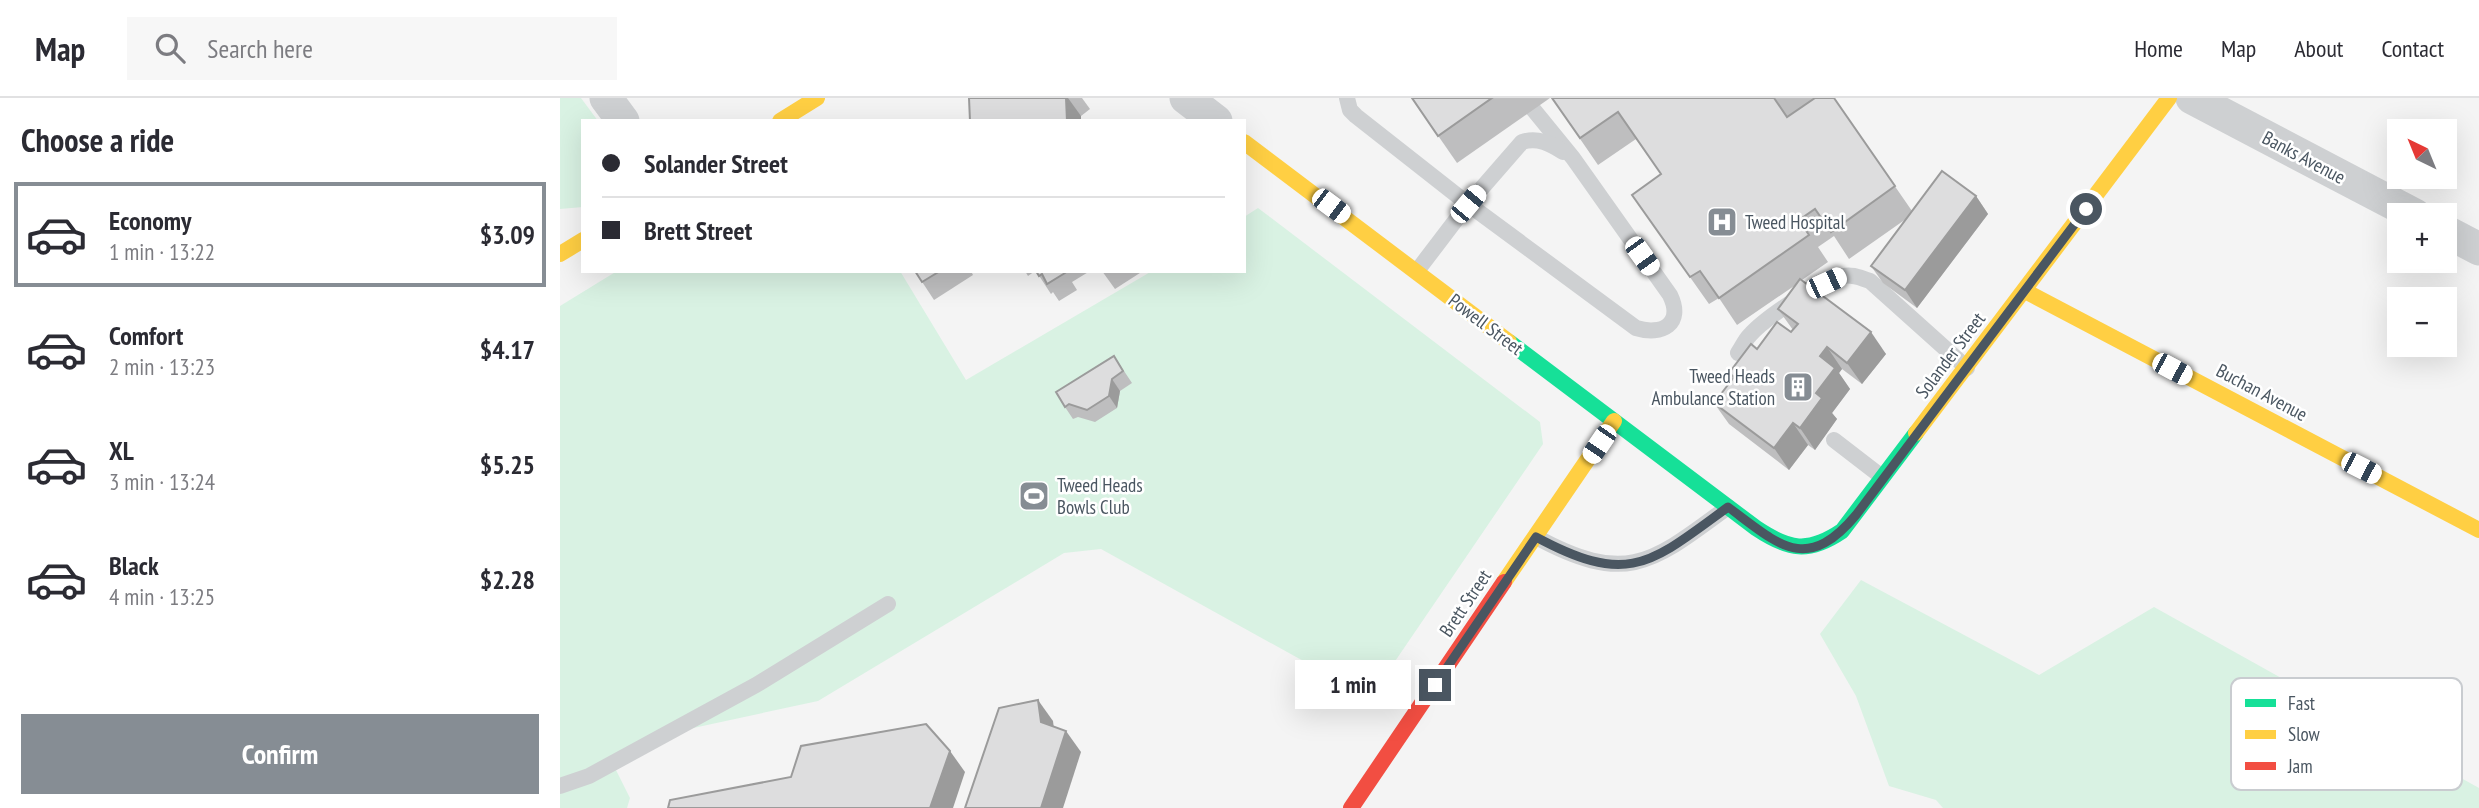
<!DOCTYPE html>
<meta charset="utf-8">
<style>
:root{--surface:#fff;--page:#f7f7f7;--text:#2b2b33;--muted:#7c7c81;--line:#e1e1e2;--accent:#868d94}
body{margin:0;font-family:"PT Sans Narrow",sans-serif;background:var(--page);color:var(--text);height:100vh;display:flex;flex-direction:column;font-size:26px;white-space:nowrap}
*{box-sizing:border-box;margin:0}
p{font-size:23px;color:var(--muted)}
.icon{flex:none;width:38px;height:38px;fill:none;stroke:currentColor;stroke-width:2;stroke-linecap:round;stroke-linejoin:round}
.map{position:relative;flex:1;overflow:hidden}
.sheet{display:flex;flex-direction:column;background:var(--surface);width:560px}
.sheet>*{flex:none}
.guide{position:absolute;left:21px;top:21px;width:665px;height:154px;border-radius:0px;box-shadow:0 7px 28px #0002;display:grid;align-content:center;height:154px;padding:0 21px;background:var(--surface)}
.needle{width:46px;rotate:317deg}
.buttons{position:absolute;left:1827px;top:21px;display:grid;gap:14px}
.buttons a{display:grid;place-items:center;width:70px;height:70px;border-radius:0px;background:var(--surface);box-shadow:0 7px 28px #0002;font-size:35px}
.end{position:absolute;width:32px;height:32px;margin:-16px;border:9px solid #4a5661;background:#fff;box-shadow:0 0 0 4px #fff}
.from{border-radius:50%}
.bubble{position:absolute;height:49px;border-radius:0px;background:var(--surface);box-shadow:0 7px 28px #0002;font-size:23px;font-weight:800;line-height:49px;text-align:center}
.car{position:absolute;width:21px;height:42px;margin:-21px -10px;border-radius:9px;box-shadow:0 0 5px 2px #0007;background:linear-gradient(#fff 24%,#345 0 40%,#fff 0 76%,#345 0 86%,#fff 0)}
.guide b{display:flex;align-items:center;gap:24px;height:66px;font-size:26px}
.guide b+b{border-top:2px solid var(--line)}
.guide i{width:18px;height:18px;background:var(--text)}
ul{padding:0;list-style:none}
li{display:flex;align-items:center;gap:21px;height:105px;margin:0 14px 10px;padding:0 7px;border:4px solid transparent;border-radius:0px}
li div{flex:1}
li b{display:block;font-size:26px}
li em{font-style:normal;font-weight:800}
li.on{border-color:var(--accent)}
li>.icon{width:63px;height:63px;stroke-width:1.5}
h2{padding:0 21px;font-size:32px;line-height:84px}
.cta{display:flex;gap:14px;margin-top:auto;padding:14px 21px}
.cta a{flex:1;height:80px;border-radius:0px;background:var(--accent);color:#fff;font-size:28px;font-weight:800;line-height:80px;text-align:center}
header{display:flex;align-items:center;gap:42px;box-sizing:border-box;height:98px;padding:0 35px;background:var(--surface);border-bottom:2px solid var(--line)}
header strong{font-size:33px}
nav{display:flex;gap:38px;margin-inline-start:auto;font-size:24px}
.search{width:490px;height:63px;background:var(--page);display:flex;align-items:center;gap:18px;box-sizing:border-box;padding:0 24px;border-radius:0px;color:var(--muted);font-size:26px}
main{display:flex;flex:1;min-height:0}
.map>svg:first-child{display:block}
.green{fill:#d9f2e3}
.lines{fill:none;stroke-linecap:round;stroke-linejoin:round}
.lane{stroke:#ced0d2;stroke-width:16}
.street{stroke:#ced0d2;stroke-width:33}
.fast{stroke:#16e098;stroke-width:16}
.slow{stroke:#ffcf43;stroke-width:16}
.jam{stroke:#f24e42;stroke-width:16}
.wall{fill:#bebebf}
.shaded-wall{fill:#9b9b9b}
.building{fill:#ddddde;stroke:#9b9b9b;stroke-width:2}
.route{stroke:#4a5661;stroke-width:9}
.labels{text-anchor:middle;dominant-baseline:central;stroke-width:5;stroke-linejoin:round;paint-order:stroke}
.street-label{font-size:19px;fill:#4a5661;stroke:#fff}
.poi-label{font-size:19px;fill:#4a5661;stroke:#fff;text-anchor:start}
.key{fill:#fff;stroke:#c9ccd0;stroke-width:2}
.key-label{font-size:19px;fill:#4a5661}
</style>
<header>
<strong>Map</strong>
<div class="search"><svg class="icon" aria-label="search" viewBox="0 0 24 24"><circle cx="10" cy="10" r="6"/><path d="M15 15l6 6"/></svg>Search here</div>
<nav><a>Home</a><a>Map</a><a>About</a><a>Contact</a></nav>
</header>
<main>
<section class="sheet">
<h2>Choose a ride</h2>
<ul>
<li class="on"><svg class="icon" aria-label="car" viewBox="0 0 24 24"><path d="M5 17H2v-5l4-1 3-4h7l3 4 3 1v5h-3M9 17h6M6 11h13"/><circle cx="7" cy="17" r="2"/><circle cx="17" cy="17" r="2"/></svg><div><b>Economy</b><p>1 min · 13:22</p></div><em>$3.09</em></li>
<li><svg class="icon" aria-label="car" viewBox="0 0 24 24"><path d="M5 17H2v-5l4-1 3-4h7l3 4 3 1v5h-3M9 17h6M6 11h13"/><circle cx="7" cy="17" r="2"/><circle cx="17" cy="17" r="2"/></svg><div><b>Comfort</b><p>2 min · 13:23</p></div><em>$4.17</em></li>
<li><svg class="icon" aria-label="car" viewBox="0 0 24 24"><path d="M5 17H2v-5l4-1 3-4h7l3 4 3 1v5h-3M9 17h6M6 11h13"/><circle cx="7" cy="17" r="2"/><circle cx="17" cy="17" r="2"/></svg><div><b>XL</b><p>3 min · 13:24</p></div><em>$5.25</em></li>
<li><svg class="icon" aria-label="car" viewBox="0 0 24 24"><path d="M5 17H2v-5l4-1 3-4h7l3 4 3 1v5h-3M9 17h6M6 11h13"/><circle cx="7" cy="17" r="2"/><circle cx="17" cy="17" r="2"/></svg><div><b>Black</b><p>4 min · 13:25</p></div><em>$2.28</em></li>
</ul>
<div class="cta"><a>Confirm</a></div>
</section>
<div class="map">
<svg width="1919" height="710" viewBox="0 0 1919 710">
<rect width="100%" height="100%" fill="#f4f4f4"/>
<!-- green -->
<g class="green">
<path d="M0,0H21L38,23H23V109L0,111Z"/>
<path d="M698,110L980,324L983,346L810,600L541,451L504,455L258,603L124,632L56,672L70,700L67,710H0V208L57,173H340L406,282L592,173H684V119Z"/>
<path d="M1301,482L1479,577L1594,509L1919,690V710H1383L1376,702L1329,688L1296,598L1260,536Z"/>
</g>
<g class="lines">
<!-- lane -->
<g class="lane">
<path d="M787,0L790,12L796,18L908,106L1076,230C1102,238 1124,226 1110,197L1013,60L964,0"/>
<path d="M857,173L908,106L962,44C977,39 990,45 1003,54"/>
<path d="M1178,255C1182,249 1185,242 1190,237C1205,220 1261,182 1283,178C1293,176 1300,180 1310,183L1407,270"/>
<path d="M1274,342L1322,379"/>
<path d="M976,439C1067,488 1092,465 1168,409"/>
<path d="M0,688L29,678L196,587L328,506"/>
</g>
<!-- street -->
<g class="street">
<path d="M46,0L63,23"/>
<path d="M626,0L656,23"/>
<path d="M1632,0L1855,117"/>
<path d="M1885,133L1919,151"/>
</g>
<!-- fast -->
<path class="fast" d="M949,244L1196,430C1229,452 1248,456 1282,433L1356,335"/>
<!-- slow -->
<g class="slow">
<path d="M220,23L257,0"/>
<path d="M684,44L949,244"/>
<path d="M0,156L23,142"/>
<path d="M1465,193L1919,432"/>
<path d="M1356,335L1609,0"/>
<path d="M944,484L1054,323"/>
</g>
<!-- jam -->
<path class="jam" d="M791,710L944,484"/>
</g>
<!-- wall -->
<g class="wall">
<path d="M409,0H522L530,11L521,18Z"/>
<path d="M852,0H990L897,65Z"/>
<path d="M992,0H1274L1352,113L1416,98L1428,116L1357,210L1323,185L1311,168L1346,121L1289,161L1274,138L1258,149L1268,164L1242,182L1326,256L1302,286L1282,271L1279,275L1290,291L1272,315L1277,321L1255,352L1248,347L1229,372L1169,326L1154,305L1173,281L1169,275L1197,251L1231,234L1233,232L1218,211L1237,186L1177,227L1159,200L1149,206L1072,97L1101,76L1076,41L1038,67Z"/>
<path d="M355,173H411L413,177L374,202Z"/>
<path d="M465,173H475L468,178Z"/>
<path d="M476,173H530L512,184L517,192L499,203L493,194L491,196Z"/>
<path d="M542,173H583L555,191Z"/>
<path d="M554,258L572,285L560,293L557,310L535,324L518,319L513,321L505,309Z"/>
</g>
<!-- shaded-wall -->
<g class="shaded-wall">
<path d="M506,0H508L521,18V23H507Z"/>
<path d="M1416,98L1428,116L1357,210L1345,192Z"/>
<path d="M1311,234L1326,256L1302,286L1287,265Z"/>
<path d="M1267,249L1282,271L1279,275L1290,291L1272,315L1277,321L1255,352L1240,330L1256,295L1260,258Z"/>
<path d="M552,281L560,293L557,310L549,298Z"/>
<path d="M1233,325L1248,347L1229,372L1214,350Z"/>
<path d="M478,602L493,623L496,646L481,624Z"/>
<path d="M506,633L521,654L503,710H481Z"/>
<path d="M390,653L405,674L393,710H370Z"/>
</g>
<!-- building -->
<g class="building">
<path d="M409,0H506L507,23H410Z"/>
<path d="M852,0H932L878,38Z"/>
<path d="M992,0H1214L1227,19L1255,0H1274L1335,88L1271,134L1255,111L1239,122L1249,137L1159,200L1140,173L1130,179L1072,97L1101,76L1058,14L1020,40Z"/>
<path d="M1382,73L1416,98L1345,192L1311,168Z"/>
<path d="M355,173H380L362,184Z"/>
<path d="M476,173H504L505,175L487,186L482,176L479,178Z"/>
<path d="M1240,181L1311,234L1287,265L1267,249L1260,258L1275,270L1256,295L1262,300L1240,330L1233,325L1214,350L1154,305L1174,279L1169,275L1191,246L1197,251L1217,224L1231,234L1238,226L1218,211Z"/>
<path d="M554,258L563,273L552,281L549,298L527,312L509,306L505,309L496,294Z"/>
<path d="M478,602L481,624L506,633L481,710H405L439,610Z"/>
<path d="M366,626L390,653L370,710H108L110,702L231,679L241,648Z"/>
</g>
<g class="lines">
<!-- route -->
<path class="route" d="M875,587L976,439C1069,489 1090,466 1168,409C1218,446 1246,477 1296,417L1526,111"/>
</g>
<!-- icons -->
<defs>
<g id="hospital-square" transform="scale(1.575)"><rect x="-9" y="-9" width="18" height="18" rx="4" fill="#868d94" stroke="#fff"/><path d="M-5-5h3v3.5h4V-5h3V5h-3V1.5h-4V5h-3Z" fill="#fff"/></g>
<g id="building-square" transform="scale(1.575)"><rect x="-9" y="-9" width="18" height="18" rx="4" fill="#868d94" stroke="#fff"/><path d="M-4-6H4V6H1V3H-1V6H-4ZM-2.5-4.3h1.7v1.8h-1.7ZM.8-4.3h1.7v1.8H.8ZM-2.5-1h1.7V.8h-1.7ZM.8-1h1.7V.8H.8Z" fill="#fff"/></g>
<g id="stadium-square" transform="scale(1.575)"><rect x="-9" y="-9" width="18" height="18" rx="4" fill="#868d94" stroke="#fff"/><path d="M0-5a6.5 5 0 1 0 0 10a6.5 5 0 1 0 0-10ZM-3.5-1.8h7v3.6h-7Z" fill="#fff"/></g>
</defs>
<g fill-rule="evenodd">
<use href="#hospital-square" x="1162" y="124"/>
<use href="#building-square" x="1238" y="289"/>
<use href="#stadium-square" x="474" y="398"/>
</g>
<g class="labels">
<!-- street labels -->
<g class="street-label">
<text transform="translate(1744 59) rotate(28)">Banks Avenue</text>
<text transform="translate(926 226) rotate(37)">Powell Street</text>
<text transform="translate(1390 257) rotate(-53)">Solander Street</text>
<text transform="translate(1702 294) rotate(28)">Buchan Avenue</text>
<text transform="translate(905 505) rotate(-56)">Brett Street</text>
</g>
<!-- poi labels -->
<g class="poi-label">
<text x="1185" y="124">Tweed Hospital</text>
<text x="1215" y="278" text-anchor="end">Tweed Heads<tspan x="1215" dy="22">Ambulance Station</tspan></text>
<text x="497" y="387">Tweed Heads<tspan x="497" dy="22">Bowls Club</tspan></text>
</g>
</g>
<!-- legend -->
<rect x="1671" y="580" width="231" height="112" rx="10" class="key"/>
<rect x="1685" y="601" width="31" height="8" fill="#16e098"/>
<rect x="1685" y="632" width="31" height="9" fill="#ffcf43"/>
<rect x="1685" y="664" width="31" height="8" fill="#f24e42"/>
<g class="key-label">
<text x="1728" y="612">Fast</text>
<text x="1728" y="643">Slow</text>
<text x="1728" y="675">Jam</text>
</g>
</svg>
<div class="buttons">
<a><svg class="needle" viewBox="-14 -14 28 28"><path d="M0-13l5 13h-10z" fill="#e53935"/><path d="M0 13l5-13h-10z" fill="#7c7c81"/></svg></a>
<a>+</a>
<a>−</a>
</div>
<i class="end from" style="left:1526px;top:111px"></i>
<i class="end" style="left:875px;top:587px"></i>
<div class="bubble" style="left:735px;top:562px;width:116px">1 min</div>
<i class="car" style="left:908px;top:106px;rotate:40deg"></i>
<i class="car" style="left:771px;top:108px;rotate:127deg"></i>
<i class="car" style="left:1082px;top:158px;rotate:144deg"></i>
<i class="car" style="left:1266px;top:185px;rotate:65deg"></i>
<i class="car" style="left:1612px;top:271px;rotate:118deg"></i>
<i class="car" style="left:1039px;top:346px;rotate:214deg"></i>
<i class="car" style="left:1801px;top:370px;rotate:117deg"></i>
<div class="guide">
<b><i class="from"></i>Solander Street</b>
<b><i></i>Brett Street</b>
</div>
</div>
</main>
